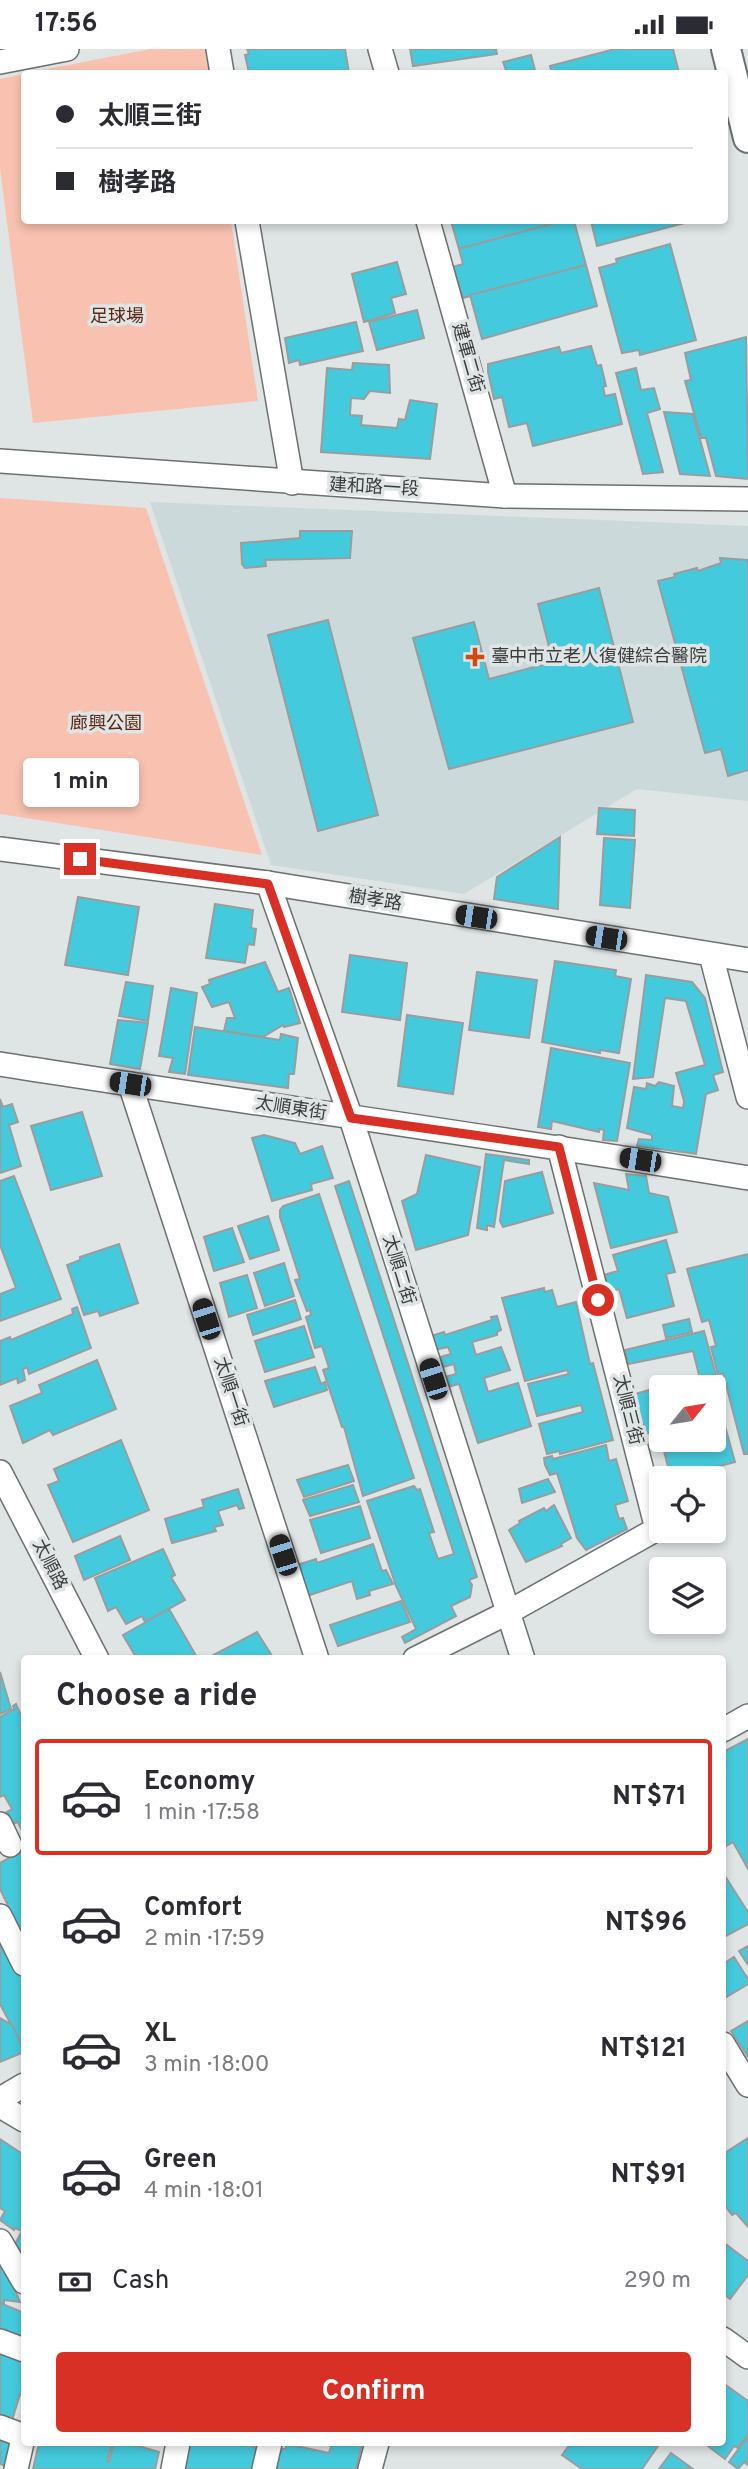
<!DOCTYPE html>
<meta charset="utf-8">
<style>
:root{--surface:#fff;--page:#f2f2f3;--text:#2b2b33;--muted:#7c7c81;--line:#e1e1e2;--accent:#d93025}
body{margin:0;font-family:Overpass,"Noto Sans TC",sans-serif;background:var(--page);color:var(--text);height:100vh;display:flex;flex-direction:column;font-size:26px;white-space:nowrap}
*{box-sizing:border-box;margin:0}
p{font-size:23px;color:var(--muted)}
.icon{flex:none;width:38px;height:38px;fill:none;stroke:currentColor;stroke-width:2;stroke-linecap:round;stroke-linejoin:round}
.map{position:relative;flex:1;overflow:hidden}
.side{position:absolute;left:21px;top:1606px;width:705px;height:791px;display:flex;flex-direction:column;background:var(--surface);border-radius:7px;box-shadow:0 4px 10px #0003}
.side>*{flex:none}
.hud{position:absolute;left:21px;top:21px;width:707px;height:154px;border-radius:7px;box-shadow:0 4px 10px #0003;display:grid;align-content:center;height:154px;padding:0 35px;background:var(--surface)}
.needle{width:46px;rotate:60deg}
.controls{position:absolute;left:649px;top:1326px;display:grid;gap:14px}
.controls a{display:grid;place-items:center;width:77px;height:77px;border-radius:7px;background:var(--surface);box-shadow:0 4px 10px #0003;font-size:35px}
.end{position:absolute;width:32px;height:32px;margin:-16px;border:9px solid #d93025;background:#fff;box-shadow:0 0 0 4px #fff}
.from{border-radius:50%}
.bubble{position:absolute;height:49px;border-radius:7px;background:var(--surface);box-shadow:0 4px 10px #0003;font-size:23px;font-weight:700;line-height:49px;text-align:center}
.car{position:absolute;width:21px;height:42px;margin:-21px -10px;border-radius:9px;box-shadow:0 0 5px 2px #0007;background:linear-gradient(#222 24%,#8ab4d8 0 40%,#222 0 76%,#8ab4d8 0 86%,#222 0)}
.hud b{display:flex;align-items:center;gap:24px;height:66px;font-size:26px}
.hud b+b{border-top:2px solid var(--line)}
.hud i{width:18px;height:18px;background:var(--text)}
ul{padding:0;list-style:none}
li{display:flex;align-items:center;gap:21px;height:116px;margin:0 14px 10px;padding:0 21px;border:4px solid transparent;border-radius:7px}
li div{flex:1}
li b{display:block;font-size:26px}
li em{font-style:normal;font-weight:700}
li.current{border-color:var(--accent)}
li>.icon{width:63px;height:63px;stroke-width:1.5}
h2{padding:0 35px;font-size:32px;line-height:84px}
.pay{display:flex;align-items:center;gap:18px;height:77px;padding:0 35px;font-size:26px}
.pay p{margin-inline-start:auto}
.action{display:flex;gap:14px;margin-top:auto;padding:14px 35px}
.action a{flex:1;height:80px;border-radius:7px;background:var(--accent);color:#fff;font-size:28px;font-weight:700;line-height:80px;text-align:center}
.status{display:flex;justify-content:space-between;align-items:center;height:49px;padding:0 35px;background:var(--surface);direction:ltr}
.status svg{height:19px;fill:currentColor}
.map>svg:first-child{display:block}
.built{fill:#ccd9db}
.green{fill:#f9c1af}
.building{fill:#44cadd;stroke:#999d9e;stroke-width:2}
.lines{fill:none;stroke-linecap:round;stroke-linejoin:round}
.minor-casing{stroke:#6c7071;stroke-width:26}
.major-casing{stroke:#6c7071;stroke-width:32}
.minor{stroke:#fff;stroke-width:23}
.major{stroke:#fff;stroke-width:28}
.route{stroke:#d93025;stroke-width:9}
.poi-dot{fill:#d04912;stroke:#dfe4e5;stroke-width:2.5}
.labels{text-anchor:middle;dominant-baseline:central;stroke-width:7;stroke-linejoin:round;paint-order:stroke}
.park-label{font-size:18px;fill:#5c2511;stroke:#dfe4e5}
.street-label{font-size:18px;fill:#3a3c3c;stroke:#dfe4e5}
.poi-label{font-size:18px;fill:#3a3c3c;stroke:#dfe4e5;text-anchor:start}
</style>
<div class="status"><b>17:56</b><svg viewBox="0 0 49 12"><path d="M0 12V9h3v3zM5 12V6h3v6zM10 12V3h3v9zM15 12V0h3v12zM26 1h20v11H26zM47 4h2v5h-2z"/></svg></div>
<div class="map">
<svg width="748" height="2420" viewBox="0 0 748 2420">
<rect width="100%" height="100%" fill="#dfe4e5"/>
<!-- built -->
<path class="built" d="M150,453L748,477V752L637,740L464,845L271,816Z"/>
<!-- green -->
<g class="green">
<path d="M151,0H205L209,24H26Z"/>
<path d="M24,25V172H231L258,352L33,374L0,119V30Z"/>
<path d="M0,449L146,459L262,806L0,765Z"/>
</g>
<!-- building -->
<g class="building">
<path d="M247,0H345L349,24H249L245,6L249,5Z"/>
<path d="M410,0H496L497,5L413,17Z"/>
<path d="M615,0H673L679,24H552L550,17Z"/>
<path d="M531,6L535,21L520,24H507L503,13Z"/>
<path d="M451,172H562L459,200Z"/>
<path d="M562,172H574L586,216L463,249L453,218L463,215L459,200Z"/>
<path d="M591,172H692L597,197Z"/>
<path d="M670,195L696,291L640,306L639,301L622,304L599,219L617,214L616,210Z"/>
<path d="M397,213L406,245L391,249L395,264L364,273L352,225Z"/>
<path d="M586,216L597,257L482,290L470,246Z"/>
<path d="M417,261L424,289L377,301L369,273Z"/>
<path d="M356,273L363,302L300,316L299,311L289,314L285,289Z"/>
<path d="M746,288L748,430L716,427L706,389H701L685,332L691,331L685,304Z"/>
<path d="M591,297L597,317L601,316L606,337L603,338L605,347L615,345L622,375L533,397L527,374L509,378L502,348L494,350L488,323V315L559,298L561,304Z"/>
<path d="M353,314L389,316L390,344L370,342L364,350L351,349L350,366L362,367L361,376L397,379L399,370L405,371L410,351L437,355L430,410L321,403L327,319L352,321Z"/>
<path d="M636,319L641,341L654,339L660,360L647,364L663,423L643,425L616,324Z"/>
<path d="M664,363L693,365L710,427L680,425Z"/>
<path d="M300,482H352L350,509L265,511L266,517L245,519L242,515L241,494L300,489Z"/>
<path d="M720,509L748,511V721L728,727L721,700L705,704L658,532L675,528L674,525L697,519L698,522L721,514Z"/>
<path d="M599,539L633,673L449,720L413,589L474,573L489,630L553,613L538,555Z"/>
<path d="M328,571L378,766L318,782L268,586Z"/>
<path d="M599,759L635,761L634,787L597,785Z"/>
<path d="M560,788L558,860L494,850L497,828Z"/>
<path d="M604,789L635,791L630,859L600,856Z"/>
<path d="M78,848L139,858L128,926L65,916Z"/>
<path d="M215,855L253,861L251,879L256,880L254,896L248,895L245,914L206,909Z"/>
<path d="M350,906L407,914L400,971L342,963Z"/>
<path d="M555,912L616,921L615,927L631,930L619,1004L600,1001V1004L542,993Z"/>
<path d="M265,913L278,943L289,939L300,974L284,978L283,976L263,988L224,982L227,969H235L229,953L212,958L202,938L210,935L209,931Z"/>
<path d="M477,923L537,931L529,989L469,981Z"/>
<path d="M646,926L692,933L705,949L723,1023L713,1026L718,1041L706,1045L696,1105L637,1097L639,1090L652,1091V1086L627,1079L634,1038L646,1040L647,1034L655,1037L659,1033L674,1037L672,1057L683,1059L684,1052L676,1024L705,1016L686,952L665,949L653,1028L633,1030Z"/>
<path d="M126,933L153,937L148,972L119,967Z"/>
<path d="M171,939L197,944L185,1025L169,1023L173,1009L159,1007Z"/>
<path d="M407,966L463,974L453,1045L398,1037Z"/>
<path d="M118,971L148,974L140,1020L110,1015Z"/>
<path d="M195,978L280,991L281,985L298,989L294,1025H289L288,1039L188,1026Z"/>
<path d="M551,999L630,1014L617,1092L603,1091L604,1081L599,1080V1083L552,1072L551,1080L538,1078Z"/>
<path d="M0,1050L3,1058L12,1055L18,1073L9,1076L21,1117L0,1124Z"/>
<path d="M82,1063L102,1127L51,1141L31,1077Z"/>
<path d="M264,1086L295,1094L300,1105L322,1097L333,1129L311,1135L312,1141L272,1152L252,1089Z"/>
<path d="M486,1105L529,1111V1115L504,1111L494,1178L487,1176V1181L477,1179Z"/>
<path d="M426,1106L480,1118L468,1186L416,1201L402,1152L417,1145Z"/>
<path d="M542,1123L553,1164L503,1178L500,1172L505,1132Z"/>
<path d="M626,1125L646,1127L649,1144L668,1148L677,1183L611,1199L594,1134L629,1141Z"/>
<path d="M14,1127L61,1250L0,1272V1245L16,1239L0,1196V1132Z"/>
<path d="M349,1132L477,1528L469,1531L472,1536L470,1548L451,1557L456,1567L405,1594L402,1588L416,1580L396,1537L367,1452L414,1437L417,1441L420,1440L434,1483L429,1484L438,1510L454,1505L335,1137Z"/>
<path d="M319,1145L414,1429L363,1447L344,1378H342L323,1321L329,1319L322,1297L315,1299L306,1268L311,1266L310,1261L307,1262L295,1231L300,1230L280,1168V1161L283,1157Z"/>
<path d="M268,1167L279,1201L250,1210L238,1177Z"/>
<path d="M232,1179L244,1213L214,1222L204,1188Z"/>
<path d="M666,1191L675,1223L666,1225L674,1257L627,1269L619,1240L605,1244L600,1227L618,1222L613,1206Z"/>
<path d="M119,1195L138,1254L100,1267L98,1262L84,1266L67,1216L80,1211V1208Z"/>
<path d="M748,1205V1405H744L723,1324L718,1326L711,1298L716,1297L709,1271L702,1273L687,1220Z"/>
<path d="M284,1214L294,1247L265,1257L254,1224Z"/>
<path d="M247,1226L257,1259L229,1268L220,1234Z"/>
<path d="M544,1239L545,1243L552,1241L557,1258L576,1253L590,1315L593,1314L613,1391L560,1405L559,1402L547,1405L539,1375L583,1363L581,1356L537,1367L528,1335L569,1325L567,1321L525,1332L502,1249Z"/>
<path d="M295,1251L301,1270L253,1286L247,1266Z"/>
<path d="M77,1258L91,1299L29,1325L27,1318L23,1320L25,1331L18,1334L17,1329L0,1336V1292L10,1288L11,1291L73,1265L72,1260Z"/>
<path d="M497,1267L501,1281L497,1283V1286L472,1293L476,1306L501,1298L510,1321L484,1329L488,1343L518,1334L531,1377L478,1394L459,1335L447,1338L445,1328L456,1325L454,1315L443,1318L440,1308L451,1305L448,1298L435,1301L431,1287L444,1283L445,1286L492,1271L491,1268Z"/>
<path d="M689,1270L692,1283L666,1289L663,1276Z"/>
<path d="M304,1277L314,1308L265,1323L255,1292Z"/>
<path d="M704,1282L716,1326L700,1330L693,1302L628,1315L625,1301Z"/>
<path d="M97,1311L116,1360L53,1386L50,1381L23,1394L10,1357L42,1344L39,1336Z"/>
<path d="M315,1318L321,1335L325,1333L327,1341L274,1358L265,1332Z"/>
<path d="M716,1329L725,1360L714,1363V1339H681Z"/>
<path d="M667,1336L669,1339H662V1381L644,1385L635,1345Z"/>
<path d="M725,1377L735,1413L671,1430L662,1394L671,1391H714V1380Z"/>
<path d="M121,1391L149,1461L73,1493L48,1436L59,1432L54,1420Z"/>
<path d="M606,1396L609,1412L616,1410L628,1452L615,1456L619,1470L623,1469L627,1480L586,1501L577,1489L557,1424L550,1426L545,1416L544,1409L552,1407L553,1410Z"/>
<path d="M348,1416L354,1432L304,1448L297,1431Z"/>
<path d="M548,1430L555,1443L522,1454L519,1440Z"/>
<path d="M353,1436L359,1453L310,1467L303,1451Z"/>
<path d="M238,1440L244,1459L239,1460L237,1456L218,1462L223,1476L214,1478L216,1482L172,1494L165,1470L204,1458L202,1451Z"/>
<path d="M554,1456L571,1489L561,1495L562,1497L526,1513L509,1481L520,1474L519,1472L544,1459L546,1462Z"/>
<path d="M360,1457L370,1489L321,1504L310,1471Z"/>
<path d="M120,1487L130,1511L84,1531L75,1507Z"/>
<path d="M373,1495L382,1522L386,1521L393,1535L369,1542L370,1546L357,1550L352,1532L304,1548L294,1517L316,1510L317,1514Z"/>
<path d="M163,1500L175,1526L171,1528L185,1551L145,1573L142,1567L126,1575L116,1558L108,1562L95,1529Z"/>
<path d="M401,1552L410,1573L338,1597L330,1576Z"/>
<path d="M169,1560L198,1610H137L123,1586Z"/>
<path d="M257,1583L274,1610H206Z"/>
<path d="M0,1623L11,1660L0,1665Z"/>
<path d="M16,1655L24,1673L20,1676L24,1683V1786L18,1773L13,1775L7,1763L12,1760L4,1746L0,1748V1668L14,1660L13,1657Z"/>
<path d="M748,1690V1820L733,1793L723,1799V1703Z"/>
<path d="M24,1801V1890L0,1840V1814Z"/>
<path d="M723,1824L748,1863V1875L726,1887L723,1882Z"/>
<path d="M0,1883L24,1929V2000L0,1955Z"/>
<path d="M748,1897V1916L739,1902Z"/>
<path d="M734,1908L748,1930V1935L723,1950V1915Z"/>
<path d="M0,1969L12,1976L24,2000V2003L0,2013Z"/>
<path d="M748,1972V2008L731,1982Z"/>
<path d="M748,2089V2178L736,2164L732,2166L723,2154V2105Z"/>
<path d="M0,2090L24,2106V2204L14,2197L22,2182L15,2179L14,2181L0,2171L5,2162L0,2159Z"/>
<path d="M723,2193L748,2212V2226L730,2250L723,2244Z"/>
<path d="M0,2209L9,2226L20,2253L4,2251V2255L0,2254Z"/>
<path d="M0,2254L24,2264V2274L19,2294L0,2287Z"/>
<path d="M0,2297L24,2306V2347L20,2345L11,2375L0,2371Z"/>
<path d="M723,2334L748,2352V2385L738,2399L734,2397L725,2410L704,2394H723Z"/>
<path d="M0,2381L14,2386L5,2417L0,2415Z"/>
<path d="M748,2387V2416L744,2413L738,2420L729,2413Z"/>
<path d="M39,2394H112L107,2412L109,2413L114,2394H128L159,2403L155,2420H33Z"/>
<path d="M179,2394H238L258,2399L253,2420H172Z"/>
<path d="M332,2394H362L356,2420H271L276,2399L285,2400L287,2395L329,2404Z"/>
<path d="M571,2394H654L658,2397L642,2420H582L562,2406Z"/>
<path d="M671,2404L693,2420H659Z"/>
</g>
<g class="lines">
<!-- minor casing -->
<g class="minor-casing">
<g id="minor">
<path d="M218,0L222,24"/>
<path d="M380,0L387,24"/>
<path d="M0,13L67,0"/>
<path d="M247,172L292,434"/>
<path d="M428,172L505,447"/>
<path d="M0,412L505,447L748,450"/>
<path d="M0,800L268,834L748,911"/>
<path d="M268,834L351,1069L523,1610"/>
<path d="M711,906L748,1048"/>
<path d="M0,1015C249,1054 499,1088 748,1129"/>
<path d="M130,1035L317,1610"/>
<path d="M0,1423L97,1610"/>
<path d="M415,1610L507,1564L657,1480L559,1098"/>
<path d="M723,1681L748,1667"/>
<path d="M0,1775L10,1796"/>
<path d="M0,1867L24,1915"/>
<path d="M723,1995L748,2036"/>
<path d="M0,2050L24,2036"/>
<path d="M0,2057L24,2071"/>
<path d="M0,2192L24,2233"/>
<path d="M723,2290L748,2308"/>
<path d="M0,2292L24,2301"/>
<path d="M0,2378L24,2387"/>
<path d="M16,2420L24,2385"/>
<path d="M173,2420L178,2394"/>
<path d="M264,2420L270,2394"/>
<path d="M370,2420L377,2394"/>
</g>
</g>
<!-- major casing -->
<g class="major-casing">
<path id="major" d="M726,0L748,89"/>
</g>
<!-- minor -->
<use href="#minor" class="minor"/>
<!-- major -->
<use href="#major" class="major"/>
</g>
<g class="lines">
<!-- route -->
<path class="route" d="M80,810L268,835L351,1069L559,1098L598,1251"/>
</g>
<!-- markers -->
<path class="poi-dot" d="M471.5 597.5h7v7h7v7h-7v7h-7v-7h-7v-7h7z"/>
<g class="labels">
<!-- park labels -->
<g class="park-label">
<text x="117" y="268">足球場</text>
<text x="106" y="675">廊興公園</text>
</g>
<!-- street labels -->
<g class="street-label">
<text transform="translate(467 309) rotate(74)">建軍二街</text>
<text transform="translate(374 439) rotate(3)">建和路一段</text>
<text transform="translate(375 852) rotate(9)">樹孝路</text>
<text transform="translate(291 1060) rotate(9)">太順東街</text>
<text transform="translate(398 1221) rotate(73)">太順二街</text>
<text transform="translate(230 1343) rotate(72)">太順一街</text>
<text transform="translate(627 1361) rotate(76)">太順三街</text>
<text transform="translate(49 1516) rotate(63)">太順路</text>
</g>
<!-- poi labels -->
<g class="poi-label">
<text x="491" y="608">臺中市立老人復健綜合醫院</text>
</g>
</g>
</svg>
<div class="controls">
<a><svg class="needle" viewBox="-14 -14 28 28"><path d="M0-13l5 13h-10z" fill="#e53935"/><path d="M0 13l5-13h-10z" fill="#7c7c81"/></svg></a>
<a><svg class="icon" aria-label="locate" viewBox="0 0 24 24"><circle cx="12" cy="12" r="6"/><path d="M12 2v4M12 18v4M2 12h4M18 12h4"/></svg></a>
<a><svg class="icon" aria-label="layers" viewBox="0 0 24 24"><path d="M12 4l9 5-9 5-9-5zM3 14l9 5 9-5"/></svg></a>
</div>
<i class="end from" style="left:598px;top:1251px"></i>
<i class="end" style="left:80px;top:810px"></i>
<div class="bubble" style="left:23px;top:709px;width:116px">1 min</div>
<i class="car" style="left:476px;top:868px;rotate:279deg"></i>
<i class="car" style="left:606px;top:889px;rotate:279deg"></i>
<i class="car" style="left:130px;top:1035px;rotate:279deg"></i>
<i class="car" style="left:640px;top:1111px;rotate:279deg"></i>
<i class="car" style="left:206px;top:1270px;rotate:342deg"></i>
<i class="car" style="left:433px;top:1330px;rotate:342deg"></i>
<i class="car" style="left:283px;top:1506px;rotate:342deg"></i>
<div class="hud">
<b><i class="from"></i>太順三街</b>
<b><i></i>樹孝路</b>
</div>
<section class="side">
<h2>Choose a ride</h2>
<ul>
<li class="current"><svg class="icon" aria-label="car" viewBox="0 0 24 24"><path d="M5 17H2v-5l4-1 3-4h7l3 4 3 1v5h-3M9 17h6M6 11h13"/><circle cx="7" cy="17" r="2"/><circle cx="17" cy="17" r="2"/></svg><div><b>Economy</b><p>1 min · 17:58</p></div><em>NT$71</em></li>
<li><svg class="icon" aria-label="car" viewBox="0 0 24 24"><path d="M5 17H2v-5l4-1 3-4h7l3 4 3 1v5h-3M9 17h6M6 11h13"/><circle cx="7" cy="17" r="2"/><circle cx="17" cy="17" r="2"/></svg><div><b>Comfort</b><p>2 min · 17:59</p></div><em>NT$96</em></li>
<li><svg class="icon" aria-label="car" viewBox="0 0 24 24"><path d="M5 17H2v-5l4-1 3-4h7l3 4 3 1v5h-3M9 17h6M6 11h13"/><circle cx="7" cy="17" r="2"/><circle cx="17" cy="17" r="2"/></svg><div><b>XL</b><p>3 min · 18:00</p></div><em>NT$121</em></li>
<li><svg class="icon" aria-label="car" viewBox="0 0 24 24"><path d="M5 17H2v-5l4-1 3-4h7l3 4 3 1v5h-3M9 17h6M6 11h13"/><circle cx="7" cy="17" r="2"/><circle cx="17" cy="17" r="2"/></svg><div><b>Green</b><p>4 min · 18:01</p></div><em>NT$91</em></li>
</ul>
<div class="pay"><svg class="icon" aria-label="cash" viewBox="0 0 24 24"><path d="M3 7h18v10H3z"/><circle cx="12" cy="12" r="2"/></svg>Cash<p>290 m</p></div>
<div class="action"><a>Confirm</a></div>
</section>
</div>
